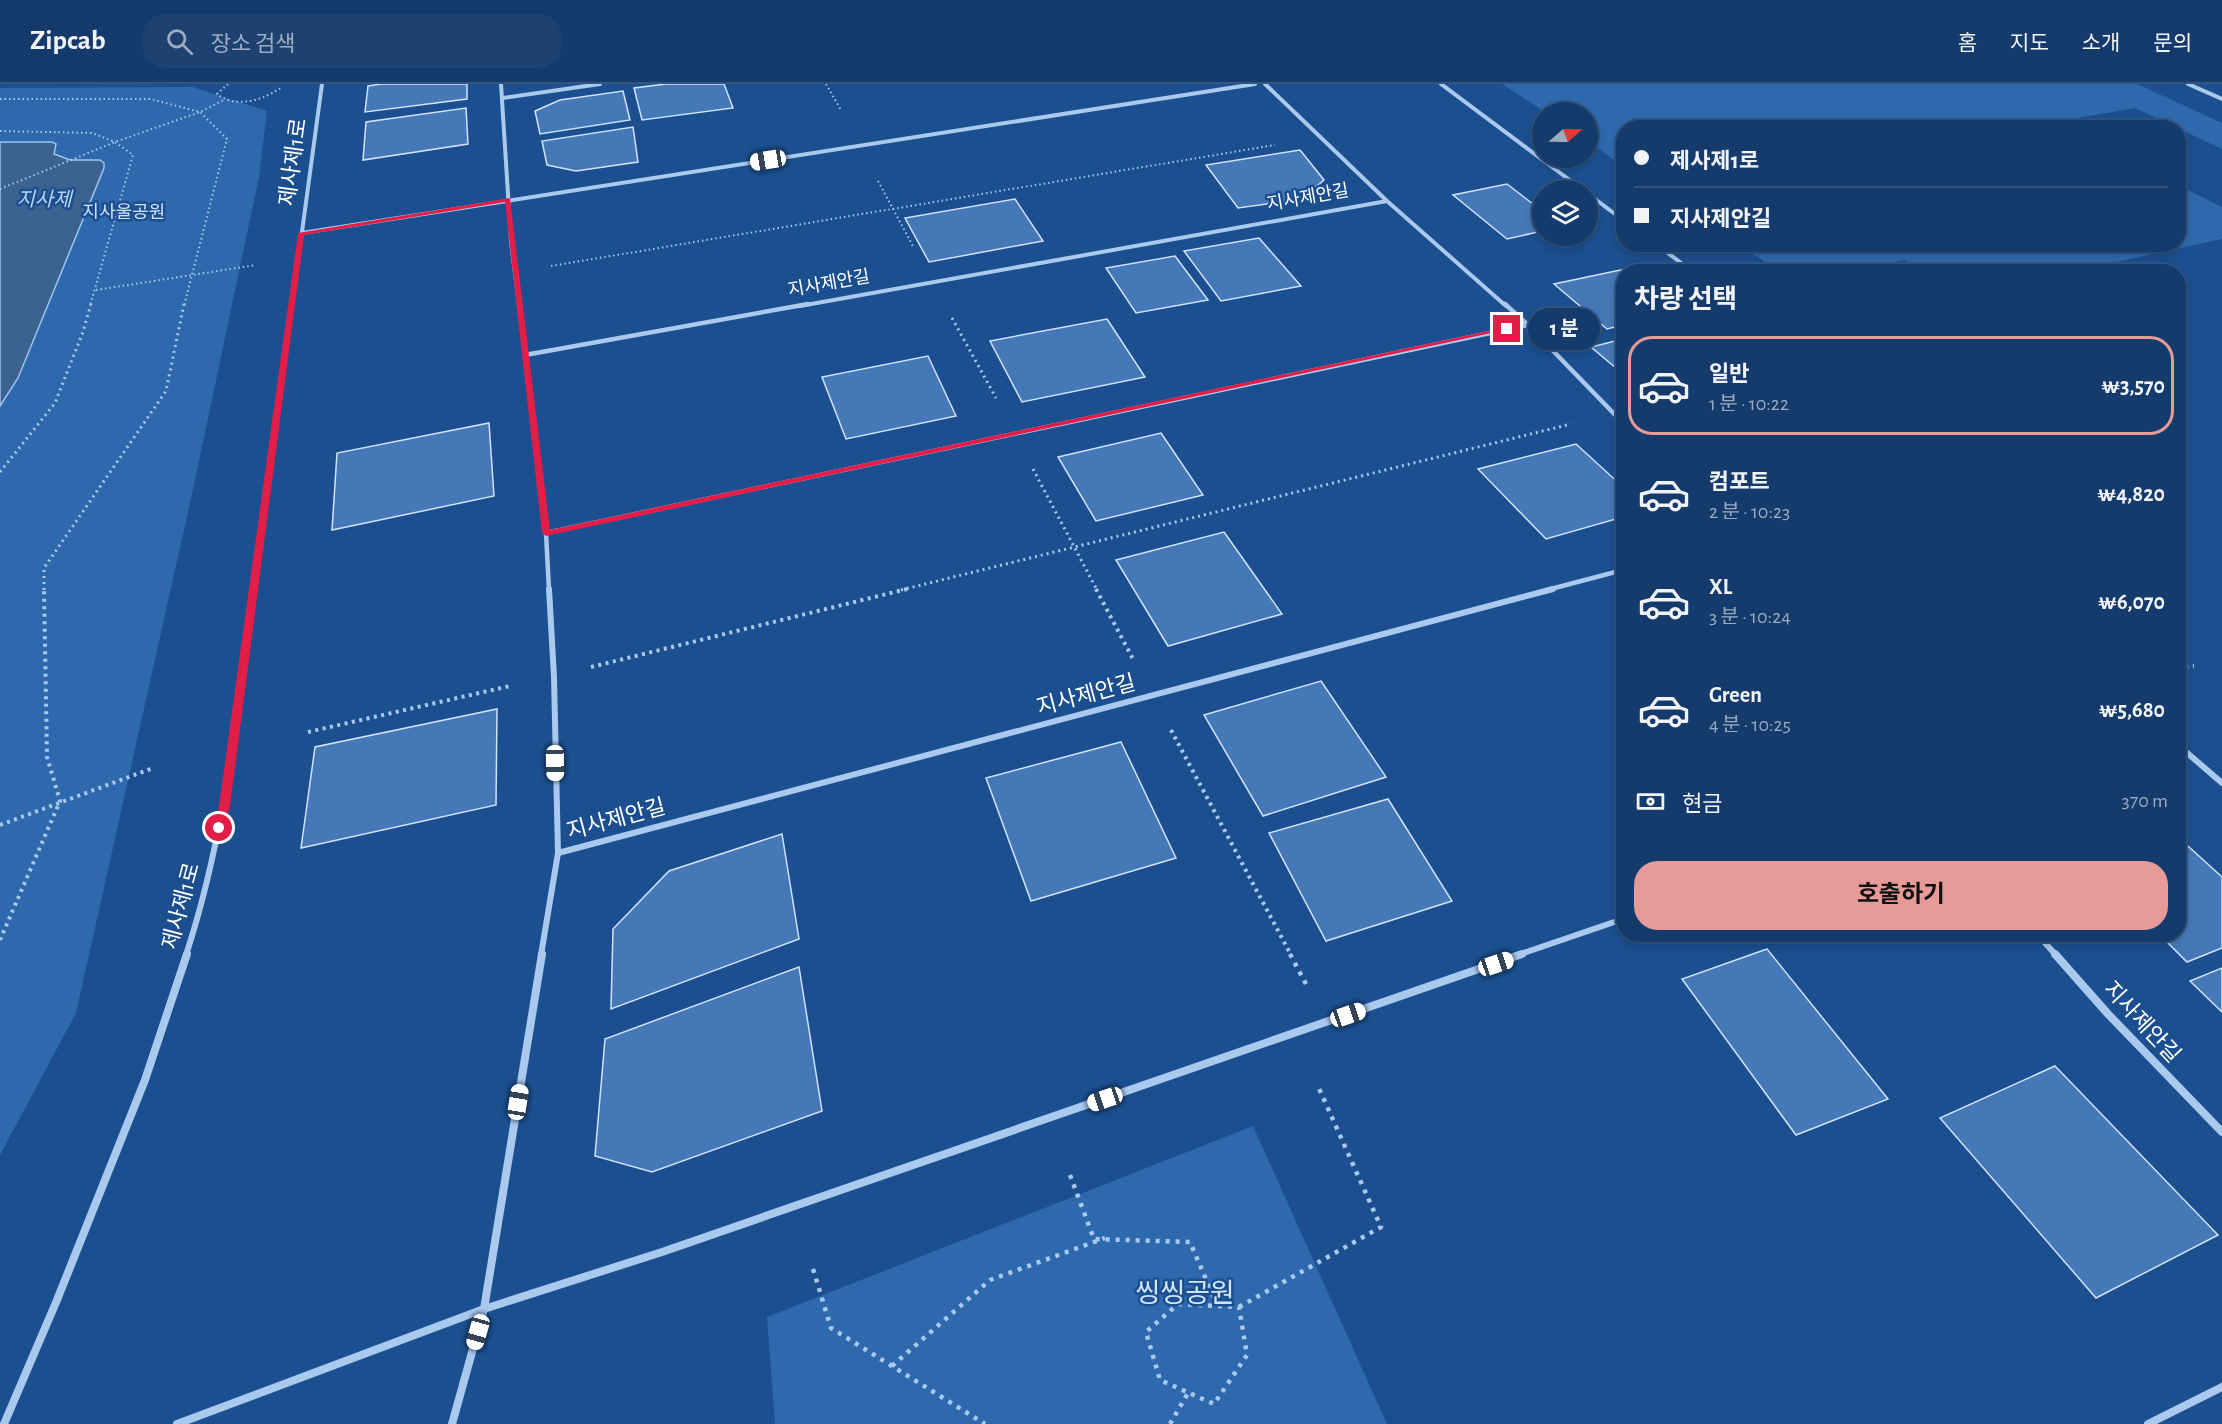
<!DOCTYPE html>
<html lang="ko">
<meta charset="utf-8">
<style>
:root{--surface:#143b6b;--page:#1d4271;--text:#f1f3f6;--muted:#9dadc1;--line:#33557e;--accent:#e69b98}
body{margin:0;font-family:"Alegreya Sans","Noto Sans KR",sans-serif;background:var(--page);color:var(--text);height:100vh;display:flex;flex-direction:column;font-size:22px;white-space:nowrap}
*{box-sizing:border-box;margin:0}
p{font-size:20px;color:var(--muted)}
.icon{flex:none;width:33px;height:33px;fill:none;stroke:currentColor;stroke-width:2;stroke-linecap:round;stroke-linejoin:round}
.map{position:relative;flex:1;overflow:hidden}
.side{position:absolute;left:1616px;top:180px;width:570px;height:678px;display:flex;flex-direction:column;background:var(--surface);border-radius:24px;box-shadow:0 3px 9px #0003,0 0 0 2px var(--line)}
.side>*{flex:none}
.banner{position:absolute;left:1616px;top:36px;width:570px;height:132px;border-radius:24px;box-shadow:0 3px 9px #0003,0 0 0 2px var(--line);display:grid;align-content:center;height:132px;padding:0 18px;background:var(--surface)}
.needle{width:39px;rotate:70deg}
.tools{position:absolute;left:1532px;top:18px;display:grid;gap:12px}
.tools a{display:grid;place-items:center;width:66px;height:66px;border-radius:50%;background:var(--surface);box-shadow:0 3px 9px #0003,0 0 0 2px var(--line);font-size:30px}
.end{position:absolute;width:27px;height:27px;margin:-14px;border:8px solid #e11d48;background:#fff;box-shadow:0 0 0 3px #fff}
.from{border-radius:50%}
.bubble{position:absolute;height:42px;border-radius:21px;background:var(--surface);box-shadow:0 3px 9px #0003,0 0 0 2px var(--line);font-size:20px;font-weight:700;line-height:42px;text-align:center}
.car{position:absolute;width:18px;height:36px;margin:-18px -9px;border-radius:8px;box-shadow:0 0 4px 2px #0007;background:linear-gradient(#fff 24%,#345 0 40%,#fff 0 76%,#345 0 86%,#fff 0)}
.banner b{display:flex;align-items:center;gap:21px;height:57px;font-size:22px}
.banner b+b{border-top:2px solid var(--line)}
.banner i{width:15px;height:15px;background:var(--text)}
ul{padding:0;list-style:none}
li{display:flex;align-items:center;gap:18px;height:99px;margin:0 12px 9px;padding:0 6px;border:3px solid transparent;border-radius:24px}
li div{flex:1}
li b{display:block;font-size:22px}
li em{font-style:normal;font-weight:700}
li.active{border-color:var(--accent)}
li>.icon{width:54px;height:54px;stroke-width:1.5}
h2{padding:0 18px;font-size:27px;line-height:72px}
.pay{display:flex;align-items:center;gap:15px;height:66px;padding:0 18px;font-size:22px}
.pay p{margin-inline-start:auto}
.primary-button{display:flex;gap:12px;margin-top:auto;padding:12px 18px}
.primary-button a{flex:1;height:69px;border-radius:24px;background:var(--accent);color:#111;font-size:24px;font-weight:700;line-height:69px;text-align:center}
header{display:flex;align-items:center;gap:36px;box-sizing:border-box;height:84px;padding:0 30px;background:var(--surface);border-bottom:2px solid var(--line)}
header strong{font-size:28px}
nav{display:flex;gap:33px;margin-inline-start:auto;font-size:21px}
.search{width:420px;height:54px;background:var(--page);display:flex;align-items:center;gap:15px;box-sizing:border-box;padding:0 21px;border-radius:24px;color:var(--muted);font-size:22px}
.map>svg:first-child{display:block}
.green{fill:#2e69ad}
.water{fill:#3c6290;stroke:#9cc4f0;stroke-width:1.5}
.building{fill:#4478b7;stroke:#cfe3fa;stroke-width:1.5}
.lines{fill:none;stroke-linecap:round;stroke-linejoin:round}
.path-far3{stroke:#a9c9ee;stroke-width:2;stroke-dasharray:1.5 3;stroke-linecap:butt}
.path-far2{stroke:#a9c9ee;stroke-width:3;stroke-dasharray:2 4;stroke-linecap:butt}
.path-far1{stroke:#a9c9ee;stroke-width:4;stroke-dasharray:3 4.5;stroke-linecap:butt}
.path{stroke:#a9c9ee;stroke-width:4.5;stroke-dasharray:4 6;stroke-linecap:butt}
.minor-far3{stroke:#a9c9ee;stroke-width:4}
.minor-far2{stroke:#a9c9ee;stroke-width:4.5}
.minor-far1{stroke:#a9c9ee;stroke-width:6}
.minor{stroke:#a9c9ee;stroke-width:8}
.route{fill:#e11d48}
.labels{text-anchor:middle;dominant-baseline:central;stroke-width:5;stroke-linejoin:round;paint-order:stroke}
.far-street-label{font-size:18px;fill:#fff;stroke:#1b4f8f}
.far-park-label{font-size:18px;fill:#cfe3fa;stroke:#1b4f8f}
.far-water-label{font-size:20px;font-style:italic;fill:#b5d3f5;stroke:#1b4f8f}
.street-label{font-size:22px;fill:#fff;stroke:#1b4f8f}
.near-park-label{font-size:27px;fill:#cfe3fa;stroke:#1b4f8f}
</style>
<header>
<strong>Zipcab</strong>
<div class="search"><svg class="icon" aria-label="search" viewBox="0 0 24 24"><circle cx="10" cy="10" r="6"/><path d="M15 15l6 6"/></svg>장소 검색</div>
<nav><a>홈</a><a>지도</a><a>소개</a><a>문의</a></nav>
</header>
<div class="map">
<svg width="2222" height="1340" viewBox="0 0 2222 1340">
<rect width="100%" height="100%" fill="#1b4f8f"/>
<!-- green -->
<g class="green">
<path d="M1502,0H2137L2222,39V65L2135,24L2054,38L2064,44H1623V82L1587,57V28H1545Z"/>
<path d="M193,3L267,27L259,93L192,410L76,929L0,1071V4Z"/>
<path d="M2178,101L2222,123V155L2075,187H1922L1905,176L1847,187H1779L1739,161L2178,160Z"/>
<path d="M1253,1042L1387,1340H775L767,1233Z"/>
</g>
<!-- water -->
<path class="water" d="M0,58H52L56,60L54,70L70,76H100L104,79V84L18,294L0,322Z"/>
<!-- building -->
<g class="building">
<path d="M381,0H467V15L365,28L368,2Z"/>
<path d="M666,0H724L733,24L642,36L634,4Z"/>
<path d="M623,7L630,36L540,50L535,27L560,16Z"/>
<path d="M466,24L468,60L363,76L366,38Z"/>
<path d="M633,43L638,78L576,87L547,81L542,57Z"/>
<path d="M1300,66L1324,96L1302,115L1238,124L1206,81Z"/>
<path d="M1507,100L1542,127V147L1507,155L1453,111Z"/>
<path d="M1015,115L1043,157L929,178L905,134Z"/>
<path d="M1259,154L1301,202L1221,217L1184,167Z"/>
<path d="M1175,172L1208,216L1136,229L1106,184Z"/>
<path d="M1625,185L1628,188H1623V241L1607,245L1554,200Z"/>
<path d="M1107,235L1145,293L1022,318L990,257Z"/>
<path d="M1623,255V290L1591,263Z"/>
<path d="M928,272L956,332L846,355L822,293Z"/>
<path d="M489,339L494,412L332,446L337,369Z"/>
<path d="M1161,349L1203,411L1096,437L1058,373Z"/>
<path d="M1576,360L1623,403V433L1546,455L1478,385Z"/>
<path d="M1224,448L1282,530L1168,562L1116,476Z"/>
<path d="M1321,597L1386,693L1263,732L1204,631Z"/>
<path d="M497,625L496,721L301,764L315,663Z"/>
<path d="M1121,658L1176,774L1031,817L986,694Z"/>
<path d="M1388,715L1452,817L1326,857L1269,749Z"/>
<path d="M782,750L799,855L611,925L613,845L669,787Z"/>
<path d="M2178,753L2222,793V864L2187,878L2159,850H2178Z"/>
<path d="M1767,865L1888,1015L1796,1051L1682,895Z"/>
<path d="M799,883L822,1027L652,1088L595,1072L605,955Z"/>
<path d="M2222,884V928L2190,897Z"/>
<path d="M2055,982L2218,1151L2096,1214L1940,1034Z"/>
</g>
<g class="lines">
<!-- path-far3 -->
<g class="path-far3">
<path d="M228,0L217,10C236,25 264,16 282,3"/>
<path d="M826,0L841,26"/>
<path d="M0,15H150L200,28L227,55L184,222"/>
<path d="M0,47L92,49L115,58L133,71L90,222"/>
<path d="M878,97L914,164"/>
<path d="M0,105L115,58L200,28L224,16"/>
<path d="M551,182L1275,61"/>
<path d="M96,206L256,181"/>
</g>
<!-- path-far2 -->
<g class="path-far2">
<path d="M952,234L996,314"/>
<path d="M1033,385L1097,506"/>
<path d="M0,388L55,319L83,248L91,220"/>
<path d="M44,506V484L166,307L184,220"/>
<path d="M901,506L1571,340"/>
</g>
<!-- path-far1 -->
<g class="path-far1">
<path d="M1096,505L1134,577"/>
<path d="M591,583L907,505"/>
<path d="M2178,584L2194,582"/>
<path d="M1171,646L1291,871"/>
<path d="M308,648L510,602"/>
<path d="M0,741L153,684"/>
<path d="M0,856L60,717L47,673L44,505"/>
</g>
<!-- path -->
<g class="path">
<path d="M1290,870L1307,902"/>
<path d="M1070,1091L1094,1155L1190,1158L1217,1221"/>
<path d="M813,1185L831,1244L985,1340"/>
<path d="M1178,1220L1239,1223L1247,1271L1214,1320L1160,1296L1146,1248Z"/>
<path d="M1239,1223L1381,1143L1317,1000"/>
<path d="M892,1282L990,1196L1105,1154"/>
<path d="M1170,1340L1188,1309"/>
</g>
<!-- minor-far3 -->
<g class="minor-far3">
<path d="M501,0L511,157L519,222"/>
<path d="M1265,0L1387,117L1506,222"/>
<path d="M1441,0L1583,106"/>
<path d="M2188,0L2222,15"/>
<path d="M503,14L600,0"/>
<path d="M1587,109L1623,136"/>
<path d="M302,149L1255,0"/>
<path d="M1656,160L1693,188"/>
<path d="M292,222L322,0"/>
<path d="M800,222L1387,117"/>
</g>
<!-- minor-far2 -->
<g class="minor-far2">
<path d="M519,220L546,449L549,506"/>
<path d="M1505,220L1528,241L1623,339"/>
<path d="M525,271L808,220"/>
<path d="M546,449L1528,241"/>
<path d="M253,506L292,220"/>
<path d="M1547,506L1623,486"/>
</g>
<!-- minor-far1 -->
<g class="minor-far1">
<path d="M2178,661L2222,699"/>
<path d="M558,769L1553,505"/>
<path d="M2037,850L2056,871"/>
<path d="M186,871C225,753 237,628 254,505"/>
<path d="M541,871L558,769L554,593L549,505"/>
<path d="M1518,871L1623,835"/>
</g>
<!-- minor -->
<g class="minor">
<path d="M2055,870L2108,930L2222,1048"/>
<path d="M4,1340L57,1216L145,996L187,870"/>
<path d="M177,1340L484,1225L662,1168L1522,870"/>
<path d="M452,1340L484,1225L542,870"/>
<path d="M2148,1340L2222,1303"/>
</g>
</g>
<!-- route -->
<path class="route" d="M510,114L550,446L1507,243L1510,245L546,452L542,449L505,118L304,151L230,722L223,747H216L214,744L219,722L298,149Z"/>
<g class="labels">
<!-- far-street labels -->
<g class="far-street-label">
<text transform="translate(1308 114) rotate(-10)">지사제안길</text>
<text transform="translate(829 200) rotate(-10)">지사제안길</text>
</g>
<!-- far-park labels -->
<g class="far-park-label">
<text x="124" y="129">지사울공원</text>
</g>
<!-- far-water labels -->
<g class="far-water-label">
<text x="44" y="116">지사제</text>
</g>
<!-- street labels -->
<g class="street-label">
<text transform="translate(293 78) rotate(-82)">제사제1로</text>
<text transform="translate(1086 611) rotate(-15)">지사제안길</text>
<text transform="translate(616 735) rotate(-15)">지사제안길</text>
<text transform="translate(181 822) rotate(-75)">제사제1로</text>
<text transform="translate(2142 938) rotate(47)">지사제안길</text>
</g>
<!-- near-park labels -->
<g class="near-park-label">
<text x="1185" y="1209">씽씽공원</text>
</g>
</g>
</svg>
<div class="tools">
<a><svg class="needle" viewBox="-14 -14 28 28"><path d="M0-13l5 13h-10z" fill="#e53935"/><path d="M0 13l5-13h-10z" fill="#9dadc1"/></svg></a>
<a><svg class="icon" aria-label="layers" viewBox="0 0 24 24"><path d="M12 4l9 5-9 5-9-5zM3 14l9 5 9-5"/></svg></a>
</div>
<i class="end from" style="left:219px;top:744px"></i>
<i class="end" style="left:1507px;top:245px"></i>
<div class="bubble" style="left:1528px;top:224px;width:72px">1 분</div>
<i class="car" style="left:768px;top:76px;rotate:261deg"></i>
<i class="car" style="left:555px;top:679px;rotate:179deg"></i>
<i class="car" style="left:1496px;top:880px;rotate:71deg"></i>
<i class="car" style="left:1348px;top:931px;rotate:71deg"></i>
<i class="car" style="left:1105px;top:1015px;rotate:251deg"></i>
<i class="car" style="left:518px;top:1018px;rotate:9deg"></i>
<i class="car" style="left:478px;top:1248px;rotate:196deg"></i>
<div class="banner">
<b><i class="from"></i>제사제1로</b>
<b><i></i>지사제안길</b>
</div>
<section class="side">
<h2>차량 선택</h2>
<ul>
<li class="active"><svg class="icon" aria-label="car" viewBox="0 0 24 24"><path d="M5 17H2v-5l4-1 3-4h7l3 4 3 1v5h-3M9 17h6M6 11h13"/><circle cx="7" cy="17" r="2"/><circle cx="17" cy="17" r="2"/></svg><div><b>일반</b><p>1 분 · 10:22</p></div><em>₩3,570</em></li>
<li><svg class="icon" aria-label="car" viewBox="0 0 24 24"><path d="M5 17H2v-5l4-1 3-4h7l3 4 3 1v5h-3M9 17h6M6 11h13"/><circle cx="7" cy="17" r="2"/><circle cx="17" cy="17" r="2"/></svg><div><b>컴포트</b><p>2 분 · 10:23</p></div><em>₩4,820</em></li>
<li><svg class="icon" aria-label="car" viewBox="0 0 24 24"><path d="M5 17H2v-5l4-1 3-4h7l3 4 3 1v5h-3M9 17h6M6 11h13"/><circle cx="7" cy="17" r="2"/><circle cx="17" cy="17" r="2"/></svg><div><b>XL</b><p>3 분 · 10:24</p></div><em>₩6,070</em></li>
<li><svg class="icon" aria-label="car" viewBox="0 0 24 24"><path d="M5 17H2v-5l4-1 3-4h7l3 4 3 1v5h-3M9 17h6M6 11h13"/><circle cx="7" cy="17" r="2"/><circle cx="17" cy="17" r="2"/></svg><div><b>Green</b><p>4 분 · 10:25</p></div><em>₩5,680</em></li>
</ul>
<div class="pay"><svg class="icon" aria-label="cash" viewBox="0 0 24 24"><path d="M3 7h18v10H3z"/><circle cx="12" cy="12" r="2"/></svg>현금<p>370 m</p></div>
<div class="primary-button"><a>호출하기</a></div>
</section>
</div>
